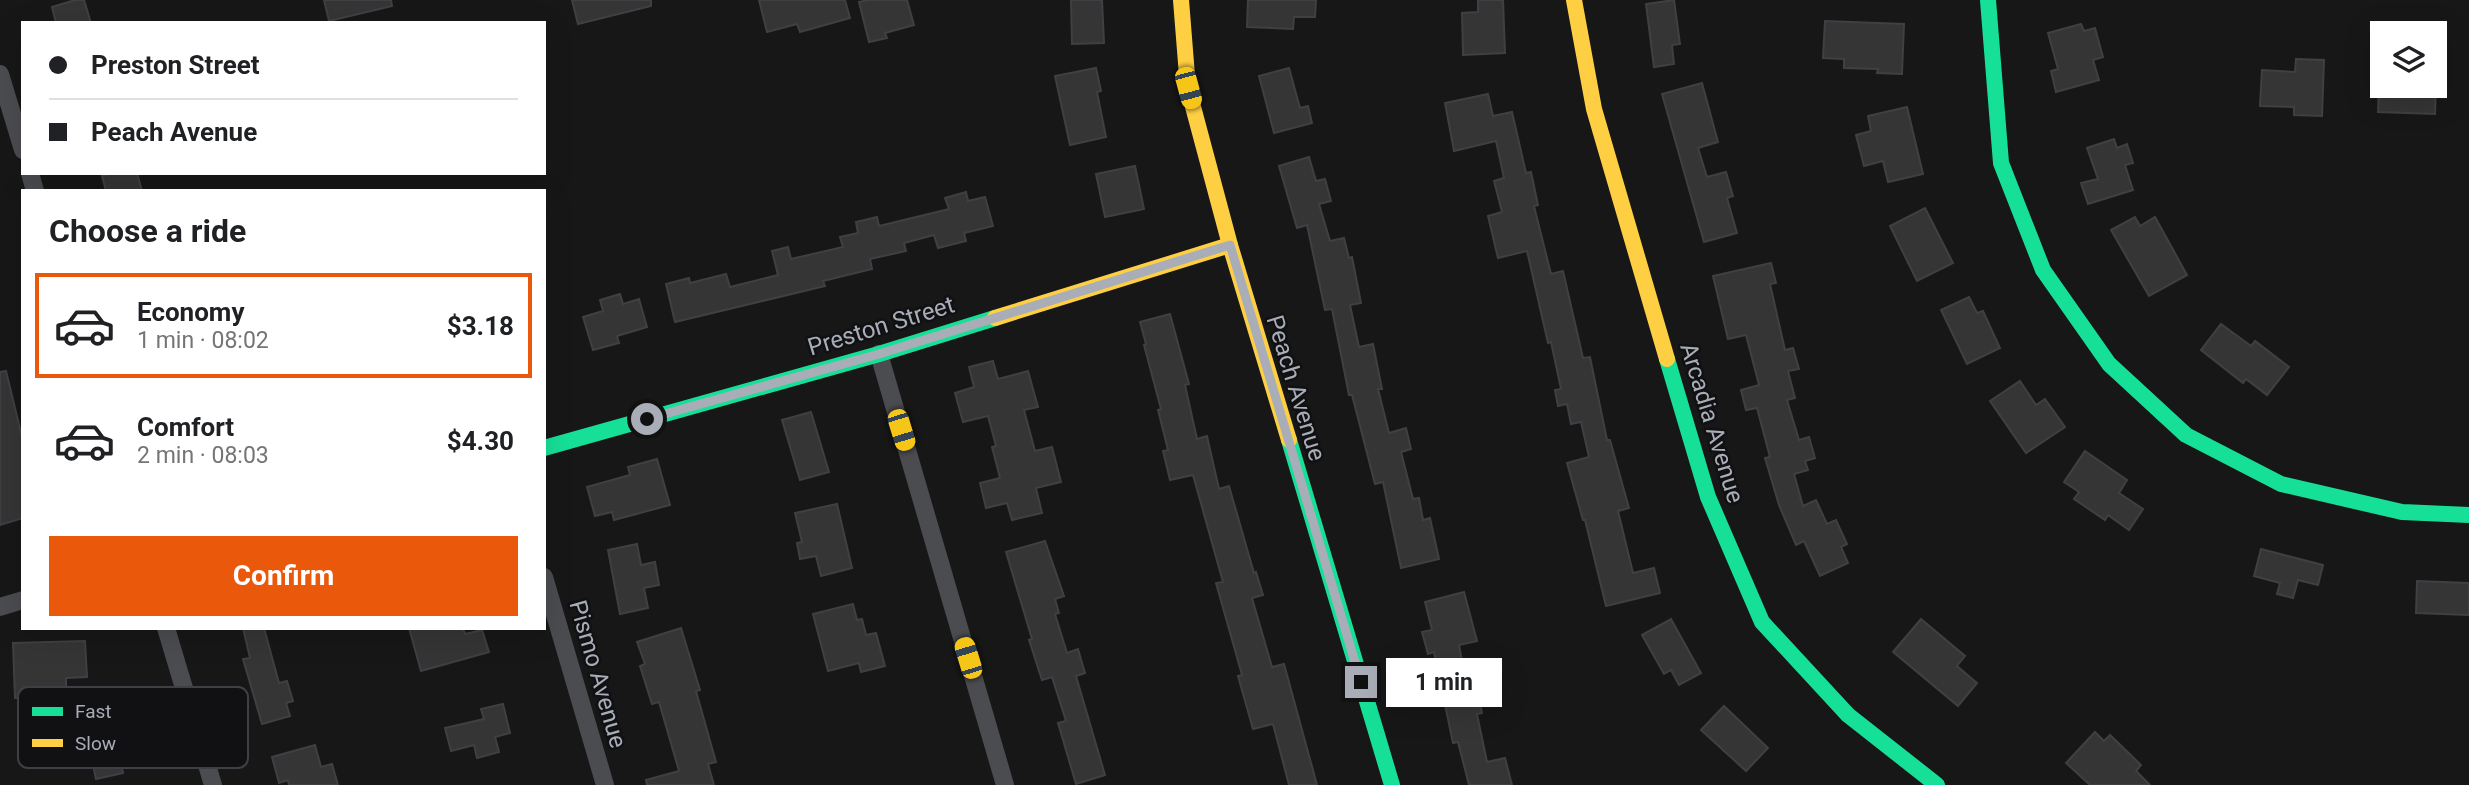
<!DOCTYPE html>
<meta charset="utf-8">
<style>
:root{--surface:#fff;--page:#f2f2f2;--text:#202124;--muted:#757577;--line:#e0e0e0;--accent:#ea580c}
body{margin:0;font-family:Roboto,sans-serif;background:var(--page);color:var(--text);height:100vh;display:flex;flex-direction:column;font-size:26px;white-space:nowrap}
*{box-sizing:border-box;margin:0}
p{font-size:23px;color:var(--muted)}
.icon{flex:none;width:38px;height:38px;fill:none;stroke:currentColor;stroke-width:2;stroke-linecap:round;stroke-linejoin:round}
.map{position:relative;flex:1;overflow:hidden}
.drawer{position:absolute;left:21px;top:189px;width:525px;height:441px;display:flex;flex-direction:column;background:var(--surface);border-radius:0px;box-shadow:0 7px 28px #0002}
.drawer>*{flex:none}
.top-card{position:absolute;left:21px;top:21px;width:525px;height:154px;border-radius:0px;box-shadow:0 7px 28px #0002;display:grid;align-content:center;height:154px;padding:0 28px;background:var(--surface)}
.controls{position:absolute;left:2370px;top:21px;display:grid;gap:14px}
.controls a{display:grid;place-items:center;width:77px;height:77px;border-radius:0px;background:var(--surface);box-shadow:0 7px 28px #0002;font-size:35px}
.end{position:absolute;width:32px;height:32px;margin:-16px;border:9px solid #a8adb8;background:#111;box-shadow:0 0 0 4px #111}
.from{border-radius:50%}
.bubble{position:absolute;height:49px;border-radius:0px;background:var(--surface);box-shadow:0 7px 28px #0002;font-size:23px;font-weight:700;line-height:49px;text-align:center}
.car{position:absolute;width:21px;height:42px;margin:-21px -10px;border-radius:9px;box-shadow:0 0 5px 2px #0007;background:linear-gradient(#f5c518 24%,#345 0 40%,#f5c518 0 76%,#345 0 86%,#f5c518 0)}
.top-card b{display:flex;align-items:center;gap:24px;height:66px;font-size:26px}
.top-card b+b{border-top:2px solid var(--line)}
.top-card i{width:18px;height:18px;background:var(--text)}
ul{padding:0;list-style:none}
li{display:flex;align-items:center;gap:21px;height:105px;margin:0 14px 10px;padding:0 14px;border:4px solid transparent;border-radius:0px}
li div{flex:1}
li b{display:block;font-size:26px}
li em{font-style:normal;font-weight:700}
li.current{border-color:var(--accent)}
li>.icon{width:63px;height:63px;stroke-width:1.5}
h2{padding:0 28px;font-size:32px;line-height:84px}
.action{display:flex;gap:14px;margin-top:auto;padding:14px 28px}
.action a{flex:1;height:80px;border-radius:0px;background:var(--accent);color:#fff;font-size:28px;font-weight:700;line-height:80px;text-align:center}
.map>svg:first-child{display:block}
.building{fill:#353536;stroke:#3f4043;stroke-width:2}
.lines{fill:none;stroke-linecap:round;stroke-linejoin:round}
.street{stroke:#4b4c50;stroke-width:18}
.fast{stroke:#16e098;stroke-width:16}
.slow{stroke:#ffcf43;stroke-width:16}
.route{stroke:#a8adb8;stroke-width:9}
.labels{text-anchor:middle;dominant-baseline:central;stroke-width:5;stroke-linejoin:round;paint-order:stroke}
.street-label{font-size:24px;fill:#a8adb8;stroke:#111113}
.key{fill:#111113;stroke:#3e4045;stroke-width:2}
.key-label{font-size:19px;fill:#a8adb8}
</style>
<div class="map">
<svg width="2469" height="785" viewBox="0 0 2469 785">
<rect width="100%" height="100%" fill="#171717"/>
<!-- building -->
<g class="building">
<path d="M75,0H84L91,23H56L52,7Z"/>
<path d="M324,0H391L392,6L329,21Z"/>
<path d="M572,0H651V6L578,24Z"/>
<path d="M759,0H845L850,18L800,32L797,24L767,32Z"/>
<path d="M868,0H907L914,25L885,33L887,38L869,42L859,2Z"/>
<path d="M1071,0H1102L1104,43L1072,44Z"/>
<path d="M1248,0H1316L1315,17H1294L1293,29L1247,27Z"/>
<path d="M1478,0H1503L1505,53L1463,55L1462,13L1478,12Z"/>
<path d="M1674,0L1680,44L1672,45L1674,64L1654,67L1646,4Z"/>
<path d="M1825,21L1904,24L1902,74L1877,73L1878,69L1844,68V59L1823,58Z"/>
<path d="M2081,24L2084,31L2095,28L2103,57L2093,60L2099,80L2056,92L2051,71L2058,69L2048,33Z"/>
<path d="M2296,59L2324,60L2322,116L2294,115V107L2260,106L2262,70L2295,72Z"/>
<path d="M1096,68L1101,91L1097,92L1106,137L1070,145L1055,76Z"/>
<path d="M1289,68L1300,108L1308,106L1312,123L1274,133L1259,76Z"/>
<path d="M1702,83L1718,142L1698,148L1707,177L1726,172L1733,196L1727,198L1737,233L1704,242L1662,94Z"/>
<path d="M2379,86H2436L2435,114L2378,112Z"/>
<path d="M1488,94L1493,116L1512,112L1526,173L1531,172L1538,205L1534,206L1551,274L1563,271L1583,358L1590,357L1607,440H1610L1629,508L1618,511L1633,573L1654,568L1660,593L1606,606L1585,520H1583L1567,463L1589,457L1581,422L1571,424L1567,404L1558,406L1555,390L1561,389L1551,342L1548,343L1527,251L1498,258L1488,216L1502,212L1494,181L1504,178L1496,141L1454,151L1445,103Z"/>
<path d="M1907,107L1923,174L1888,182L1883,161L1864,166L1856,135L1871,131L1868,116Z"/>
<path d="M2114,139L2117,148L2127,144L2133,163L2125,165L2133,190L2088,204L2081,183L2098,179L2087,148Z"/>
<path d="M1309,157L1316,181L1325,179L1331,201L1319,204L1330,241L1344,238L1349,258L1352,257L1361,303L1350,305L1359,347L1373,344L1382,389H1378L1389,433L1406,428L1411,449L1401,452L1413,499L1419,498L1423,520L1430,518L1439,559L1401,568L1383,482L1375,484L1352,395H1349L1332,309L1325,310L1307,225L1297,228L1279,166Z"/>
<path d="M1135,166L1144,209L1105,217L1096,174Z"/>
<path d="M113,173H137L142,191H106L102,176Z"/>
<path d="M966,192L968,201L985,197L993,226L964,233L966,241L938,248L934,235L904,243L906,251L870,259L872,269L823,281L825,286L675,322L666,284L689,278L690,283L726,274L730,287L778,275L772,251L788,247L791,259L843,247L840,237L858,233L856,222L877,217L879,226L949,209L945,198Z"/>
<path d="M1925,208L1953,263L1917,281L1890,226Z"/>
<path d="M2135,217L2140,226L2155,217L2187,275L2149,296L2111,230Z"/>
<path d="M1771,263L1776,283L1770,284L1785,350L1793,348L1799,369L1788,371L1795,398L1787,400L1799,440L1809,437L1815,458L1805,461L1808,470L1794,474L1803,506L1816,500L1827,524L1836,520L1847,544L1841,547L1848,563L1820,576L1804,541L1796,545L1779,505L1765,458L1770,457L1757,408L1746,410L1741,390L1759,385L1746,335L1728,339L1713,276Z"/>
<path d="M620,294L623,304L639,299L647,327L617,336L619,343L593,350L583,317L603,311L600,300Z"/>
<path d="M1969,297L1977,313L1983,311L2000,348L1967,364L1941,310Z"/>
<path d="M1170,314L1189,384L1185,385L1197,439L1207,436L1219,489L1229,486L1254,573L1256,572L1263,595L1252,598L1272,667L1284,664L1317,785H1289L1273,724L1253,729L1238,676L1242,675L1216,583L1223,582L1193,475L1170,480L1163,451L1168,450L1158,410L1161,409L1144,345L1146,344L1140,322Z"/>
<path d="M2221,324L2251,346L2255,341L2289,367L2267,395L2246,379L2243,383L2201,350Z"/>
<path d="M993,361L998,379L1028,371L1038,407L1024,410L1035,451L1052,447L1061,482L1036,488L1042,513L1012,520L1007,503L986,508L980,483L1000,478L992,447L996,446L988,416L963,422L955,393L974,387L969,367Z"/>
<path d="M6,371L23,441V518L0,525V372Z"/>
<path d="M2020,381L2036,405L2045,399L2065,427L2026,453L1990,401Z"/>
<path d="M811,412L829,472L800,480L782,420Z"/>
<path d="M2085,451L2127,480L2119,493L2143,509L2129,530L2108,515L2105,520L2074,499L2079,492L2064,482Z"/>
<path d="M657,459L670,505L614,520L612,512L595,516L587,487L630,475L628,467Z"/>
<path d="M837,504L852,568L821,576L816,556L800,559L797,543L802,542L795,513Z"/>
<path d="M1045,541L1064,596L1055,599L1059,613L1055,614L1067,653L1078,649L1085,673L1076,676L1105,775L1076,784L1058,723L1066,721L1052,677L1042,680L1029,640L1032,639L1006,552Z"/>
<path d="M637,544L641,565L655,562L659,585L644,588L648,608L620,614L608,550Z"/>
<path d="M2261,549L2323,565L2318,585L2298,580L2293,598L2277,594L2280,583L2254,576Z"/>
<path d="M2417,581L2469,583V615L2416,613Z"/>
<path d="M1464,592L1477,641L1459,645L1467,687L1476,686L1482,713L1477,714L1487,762L1505,758L1512,785H1469L1458,742L1453,743L1434,652L1428,654L1422,632L1432,630L1425,602Z"/>
<path d="M853,604L857,620L862,619L866,635L876,633L885,666L861,672L859,663L828,671L813,614Z"/>
<path d="M1671,619L1701,673L1679,685L1671,670L1664,674L1642,635Z"/>
<path d="M1921,619L1965,656L1957,666L1977,683L1958,706L1893,652Z"/>
<path d="M243,628H264L279,683L287,681L293,701L286,703L290,716L262,724L243,659L250,658Z"/>
<path d="M409,628H463L465,634L482,630L489,652L421,671Z"/>
<path d="M681,628L700,690L696,691L716,762L708,764L714,785H647L646,780L679,771L659,702L652,704L640,666L645,664L637,642Z"/>
<path d="M85,641L87,677L66,678V688L36,689L37,697L15,698L13,643Z"/>
<path d="M503,704L510,733L495,737L499,752L477,758L474,745L451,751L445,728L484,719L481,709Z"/>
<path d="M1724,706L1768,748L1746,771L1701,730Z"/>
<path d="M109,707L123,773L96,779L82,713Z"/>
<path d="M2095,732L2104,741L2110,735L2141,765L2136,771L2150,785H2090L2066,763Z"/>
<path d="M315,745L321,767L332,764L338,785H289L288,780L279,783L272,757Z"/>
</g>
<g class="lines">
<!-- street -->
<g class="street">
<path d="M0,74L23,150"/>
<path d="M30,173L35,191"/>
<path d="M879,354L1005,785"/>
<path d="M544,577L605,785"/>
<path d="M0,607L23,600"/>
<path d="M166,628L213,785"/>
</g>
<!-- fast -->
<g class="fast">
<path d="M1988,0L2001,163L2043,270L2109,364L2186,435L2281,484L2402,512L2469,515"/>
<path d="M1667,359L1708,497L1762,622L1848,715L1937,785"/>
<path d="M1289,440L1392,785"/>
<path d="M544,448L879,354L995,318"/>
</g>
<!-- slow -->
<g class="slow">
<path d="M1181,0L1188,88L1230,245L1289,440"/>
<path d="M1574,0L1594,109L1667,359"/>
<path d="M995,318L1230,245"/>
</g>
</g>
<g class="lines">
<!-- route -->
<path class="route" d="M647,419L879,354L1230,245L1361,682"/>
</g>
<g class="labels">
<!-- street labels -->
<g class="street-label">
<text transform="translate(881 326) rotate(-17)">Preston Street</text>
<text transform="translate(1296 388) rotate(73)">Peach Avenue</text>
<text transform="translate(1712 423) rotate(73)">Arcadia Avenue</text>
<text transform="translate(598 674) rotate(74)">Pismo Avenue</text>
</g>
</g>
<!-- legend -->
<rect x="18" y="687" width="230" height="81" rx="10" class="key"/>
<rect x="32" y="707" width="31" height="9" fill="#16e098"/>
<rect x="32" y="739" width="31" height="8" fill="#ffcf43"/>
<g class="key-label">
<text x="75" y="718">Fast</text>
<text x="75" y="750">Slow</text>
</g>
</svg>
<div class="controls">
<a><svg class="icon" aria-label="layers" viewBox="0 0 24 24"><path d="M12 4l9 5-9 5-9-5zM3 14l9 5 9-5"/></svg></a>
</div>
<i class="end from" style="left:647px;top:419px"></i>
<i class="end" style="left:1361px;top:682px"></i>
<div class="bubble" style="left:1386px;top:658px;width:116px">1 min</div>
<i class="car" style="left:1188px;top:88px;rotate:165deg"></i>
<i class="car" style="left:901px;top:430px;rotate:163deg"></i>
<i class="car" style="left:968px;top:658px;rotate:343deg"></i>
<div class="top-card">
<b><i class="from"></i>Preston Street</b>
<b><i></i>Peach Avenue</b>
</div>
<section class="drawer">
<h2>Choose a ride</h2>
<ul>
<li class="current"><svg class="icon" aria-label="car" viewBox="0 0 24 24"><path d="M5 17H2v-5l4-1 3-4h7l3 4 3 1v5h-3M9 17h6M6 11h13"/><circle cx="7" cy="17" r="2"/><circle cx="17" cy="17" r="2"/></svg><div><b>Economy</b><p>1 min · 08:02</p></div><em>$3.18</em></li>
<li><svg class="icon" aria-label="car" viewBox="0 0 24 24"><path d="M5 17H2v-5l4-1 3-4h7l3 4 3 1v5h-3M9 17h6M6 11h13"/><circle cx="7" cy="17" r="2"/><circle cx="17" cy="17" r="2"/></svg><div><b>Comfort</b><p>2 min · 08:03</p></div><em>$4.30</em></li>
</ul>
<div class="action"><a>Confirm</a></div>
</section>
</div>
